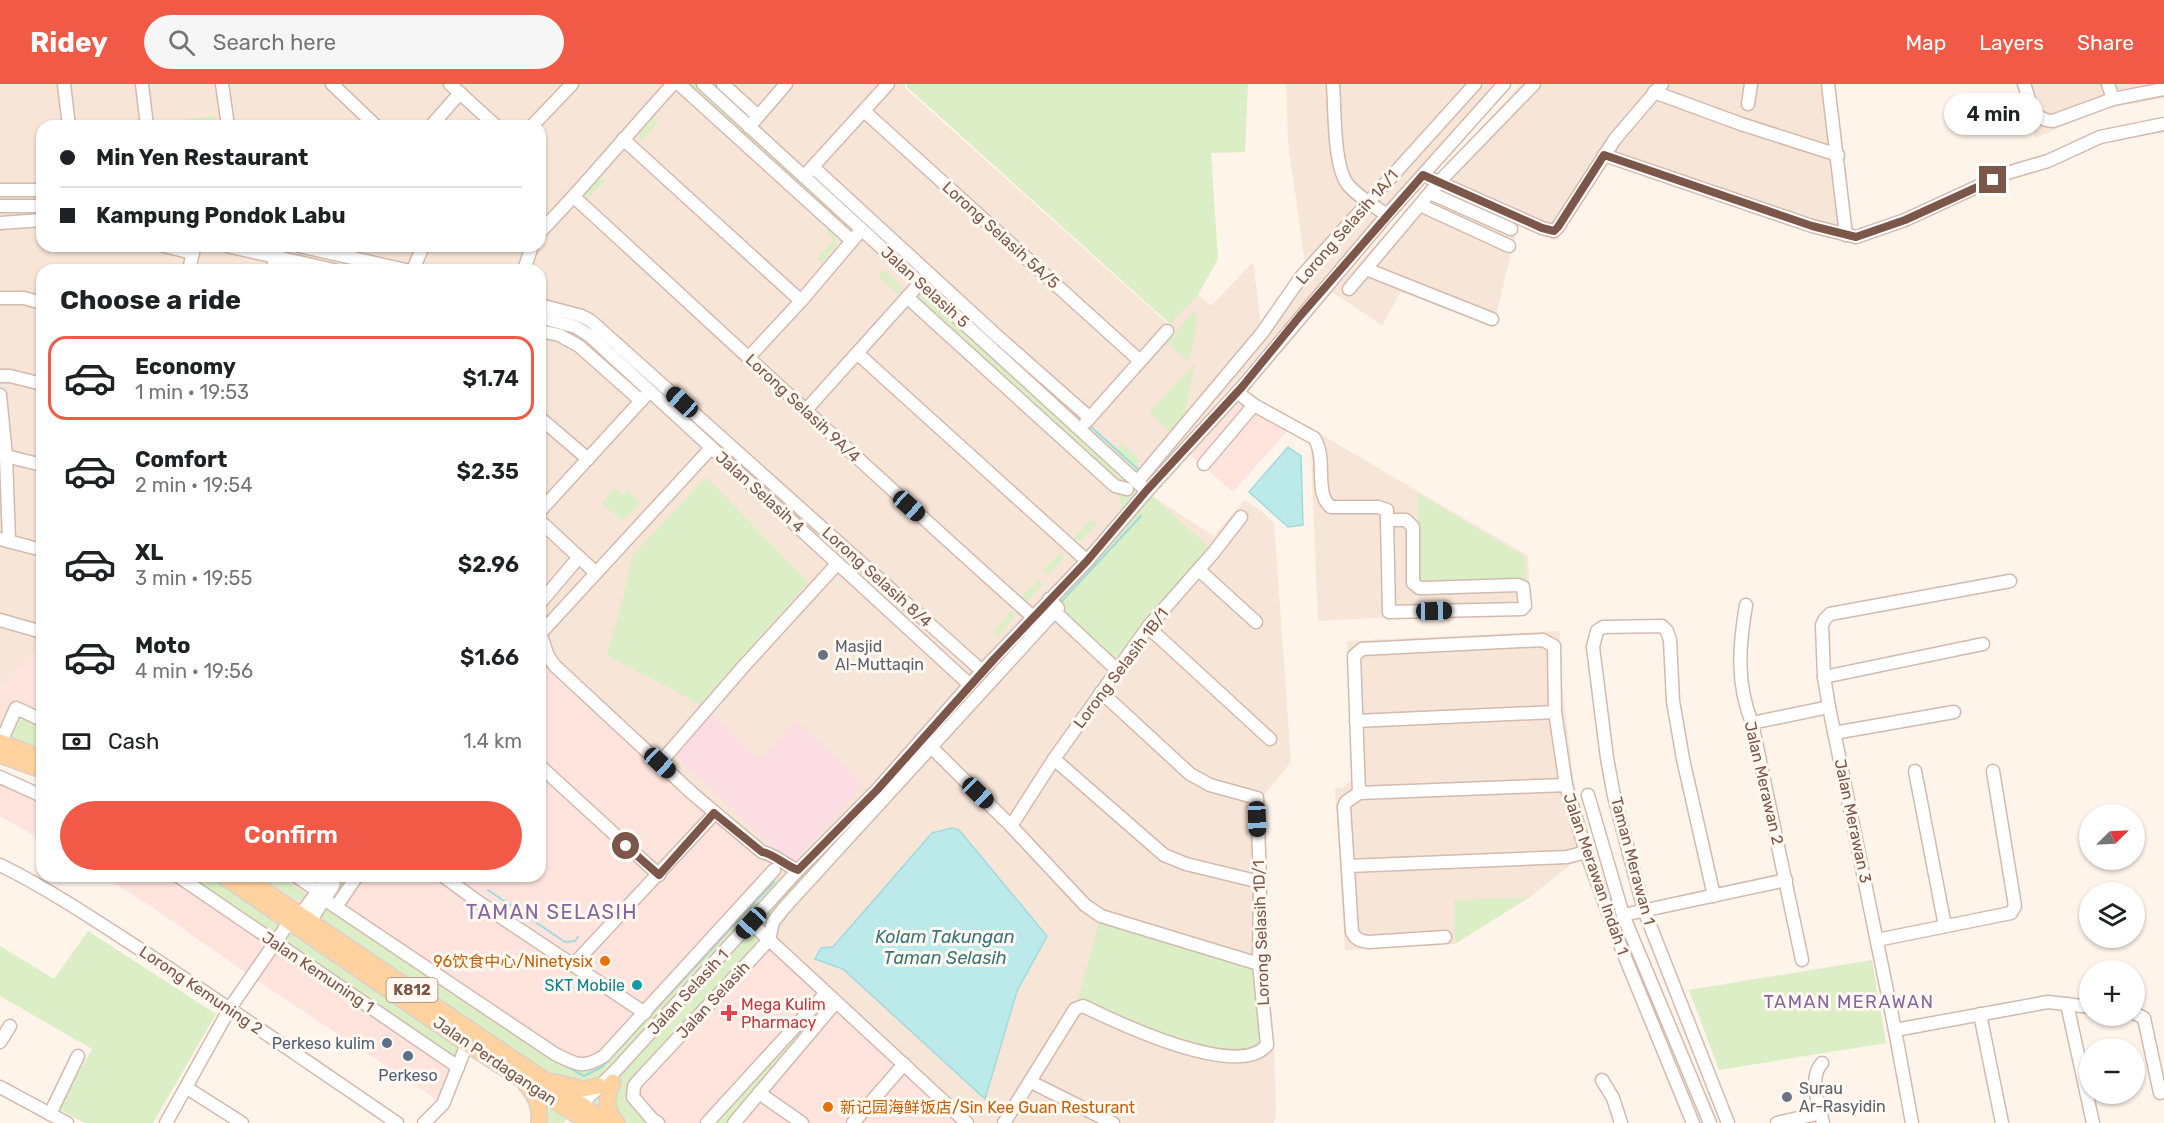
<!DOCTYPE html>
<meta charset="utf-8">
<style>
:root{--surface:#fff;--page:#f6f6f6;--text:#202124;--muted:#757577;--line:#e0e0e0;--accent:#f15a47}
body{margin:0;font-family:Rubik,"Noto Sans SC",sans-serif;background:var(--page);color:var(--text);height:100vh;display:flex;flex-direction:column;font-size:22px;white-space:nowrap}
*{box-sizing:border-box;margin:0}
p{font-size:20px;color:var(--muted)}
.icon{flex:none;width:33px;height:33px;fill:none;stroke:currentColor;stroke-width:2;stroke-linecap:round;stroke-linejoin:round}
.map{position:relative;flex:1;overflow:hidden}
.drawer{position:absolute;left:36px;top:180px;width:510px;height:618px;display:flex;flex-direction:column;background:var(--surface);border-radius:18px;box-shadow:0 2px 4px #0004}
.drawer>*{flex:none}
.guide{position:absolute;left:36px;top:36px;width:510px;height:132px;border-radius:18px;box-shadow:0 2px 4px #0004;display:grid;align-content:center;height:132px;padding:0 24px;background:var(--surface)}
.needle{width:39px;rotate:66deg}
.controls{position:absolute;left:2079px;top:720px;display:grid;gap:12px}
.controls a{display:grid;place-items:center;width:66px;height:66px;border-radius:50%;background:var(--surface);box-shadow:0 2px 4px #0004;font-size:30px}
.end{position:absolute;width:27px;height:27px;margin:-14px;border:8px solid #7d564a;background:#fff;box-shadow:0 0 0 3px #fff}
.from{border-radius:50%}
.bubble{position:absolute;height:42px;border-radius:21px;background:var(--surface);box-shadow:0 2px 4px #0004;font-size:20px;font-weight:600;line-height:42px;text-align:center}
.car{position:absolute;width:18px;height:36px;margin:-18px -9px;border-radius:8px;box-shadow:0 0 4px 2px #0007;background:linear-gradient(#222 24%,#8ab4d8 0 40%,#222 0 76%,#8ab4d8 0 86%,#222 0)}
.guide b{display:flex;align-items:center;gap:21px;height:57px;font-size:22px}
.guide b+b{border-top:2px solid var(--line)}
.guide i{width:15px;height:15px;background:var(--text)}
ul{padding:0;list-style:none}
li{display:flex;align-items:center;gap:18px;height:84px;margin:0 12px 9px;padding:0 12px;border:3px solid transparent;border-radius:18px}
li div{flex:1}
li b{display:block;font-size:22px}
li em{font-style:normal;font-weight:600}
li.active{border-color:var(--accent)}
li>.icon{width:54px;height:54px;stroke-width:1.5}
h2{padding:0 24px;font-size:27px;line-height:72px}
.pay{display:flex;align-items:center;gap:15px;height:66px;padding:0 24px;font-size:22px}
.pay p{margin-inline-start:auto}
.primary-button{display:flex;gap:12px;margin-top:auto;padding:12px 24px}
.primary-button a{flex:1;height:69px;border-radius:36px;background:var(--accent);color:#fff;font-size:24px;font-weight:600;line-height:69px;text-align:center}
header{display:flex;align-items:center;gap:36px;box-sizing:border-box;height:84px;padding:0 30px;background:var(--accent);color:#fff}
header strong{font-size:28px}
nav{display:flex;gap:33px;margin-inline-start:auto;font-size:21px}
.search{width:420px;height:54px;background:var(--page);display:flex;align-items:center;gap:15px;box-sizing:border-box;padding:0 21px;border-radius:33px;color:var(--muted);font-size:22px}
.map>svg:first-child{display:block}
.residential{fill:#f7e5d8;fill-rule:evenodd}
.commercial{fill:#ffe4de}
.medical{fill:#fddde4}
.green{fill:#dbeec6}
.water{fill:#bce9ea;stroke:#a1dadd;stroke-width:1.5}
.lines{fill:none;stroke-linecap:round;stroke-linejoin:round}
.stream{stroke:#a1dadd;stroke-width:2}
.minor-casing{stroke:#d3baae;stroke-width:15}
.major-casing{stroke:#dbd0cc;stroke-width:18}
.minor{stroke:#fff;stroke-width:12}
.major{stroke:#ffd2a0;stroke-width:15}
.route{stroke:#7d564a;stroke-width:8}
.worship-dot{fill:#6b7280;stroke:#fff9f2;stroke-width:2}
.food-dot{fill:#e8710a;stroke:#fff9f2;stroke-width:2}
.culture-dot{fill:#0f9aa8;stroke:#fff9f2;stroke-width:2}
.health-dot{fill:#e0444e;stroke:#fff9f2;stroke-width:2}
.service-dot{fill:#5c6f8a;stroke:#fff9f2;stroke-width:2}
.labels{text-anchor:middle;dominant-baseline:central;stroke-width:6;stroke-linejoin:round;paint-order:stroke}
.shield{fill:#fff9f2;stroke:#a4877c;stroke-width:1.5}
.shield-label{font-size:15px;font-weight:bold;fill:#7d564a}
.street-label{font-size:16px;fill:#7d564a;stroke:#fff9f2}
.worship-label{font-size:16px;fill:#5b616d;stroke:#fff9f2;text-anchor:start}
.food-label{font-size:16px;fill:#c56008;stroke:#fff9f2;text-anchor:end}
.culture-label{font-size:16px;fill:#0d838f;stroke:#fff9f2;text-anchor:end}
.health-label{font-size:16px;fill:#be3a42;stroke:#fff9f2;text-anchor:start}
.service-label{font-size:16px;fill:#4e5e75;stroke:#fff9f2;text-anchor:end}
.water-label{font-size:18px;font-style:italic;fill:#38767b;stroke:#fff9f2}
.neighbourhood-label{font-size:18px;letter-spacing:1.5px;fill:#86669f;stroke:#fff9f2}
.quarter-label{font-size:20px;letter-spacing:1.5px;fill:#86669f;stroke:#fff9f2}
</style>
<header>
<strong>Ridey</strong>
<div class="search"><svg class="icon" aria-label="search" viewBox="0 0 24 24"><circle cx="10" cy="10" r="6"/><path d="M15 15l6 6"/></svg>Search here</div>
<nav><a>Map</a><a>Layers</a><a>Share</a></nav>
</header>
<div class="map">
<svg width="2164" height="1039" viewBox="0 0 2164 1039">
<rect width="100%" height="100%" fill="#fef4ea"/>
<!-- residential -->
<g class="residential">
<path d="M0,0H905V4L1168,240L1198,211L1211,222L1253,178L1261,241L1305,179L1288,58L1286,0H1497L1146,399L1152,412L1214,452L1244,416L1261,427L1274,439L1291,678L1264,711L1266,882L1274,965L1276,1029L1274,1039H617L540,792V186H42V661L0,646ZM42,42H540V162H42Z"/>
<path d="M1521,0H1835L1853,157L1607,79L1556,157L1518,141L1493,243L1401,208L1382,241L1332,208Z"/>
<path d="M2016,0H2164V14L2104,25L2035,54Z"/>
<path d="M1310,344L1528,472L1531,526L1318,537Z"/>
<path d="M1560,547L1561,593L1574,700L1593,763L1530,813L1454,816L1455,860L1345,866L1335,704H1342L1352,696L1347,557Z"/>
</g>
<!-- commercial -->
<g class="commercial">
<path d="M1237,308L1291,343L1233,408L1184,366Z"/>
<path d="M42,561V674L1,658L0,604Z"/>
<path d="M548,572L763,773L781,794L752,839L966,1039H617L599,1002L336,823L357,792H540V580Z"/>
<path d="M0,693L42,712V756L0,732Z"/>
<path d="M102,792H178L458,983L443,1020L252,893L146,819Z"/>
<path d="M243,792H321L301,830Z"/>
</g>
<!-- medical -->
<path class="medical" d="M712,630L760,676L797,638L864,700L796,775H786L674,670Z"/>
<!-- green -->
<g class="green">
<path d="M679,0H723L758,32L749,43L803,93L813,83L1116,365L1122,359L1142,378L1133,380L1139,386L1137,398L1214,468L1117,586L1049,515L1125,431L1115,402L907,213L920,199L862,146L851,156Z"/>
<path d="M907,0H1248L1245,68L1211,69L1218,175L1198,211L1170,240L907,3Z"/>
<path d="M214,32L216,42H189L188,35Z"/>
<path d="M652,34L658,38L640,58L639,49Z"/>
<path d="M600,93L605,97L586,117L585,109Z"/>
<path d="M830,146L836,152L837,161L822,178L817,174L834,156L827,149Z"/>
<path d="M884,185L903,204L898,210L878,192Z"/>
<path d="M1193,228L1198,232L1190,275L1187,277L1167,258Z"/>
<path d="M1195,279L1184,333L1170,348L1149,329Z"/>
<path d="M706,393L808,498L700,621L607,571L627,499L632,472Z"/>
<path d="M615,404L623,411L628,407L640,419L622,437L602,419Z"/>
<path d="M1417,409L1525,473L1527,497L1424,499L1419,496Z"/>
<path d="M1091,435L1097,440L1081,457L1073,455Z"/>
<path d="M1062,467L1063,474L1048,491L1043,486Z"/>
<path d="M1038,495L1043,500L1028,517L1025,518L1020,515Z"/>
<path d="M1012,527L1015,532L998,553L993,548Z"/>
<path d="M16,624L42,636V674L1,658Z"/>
<path d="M930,661L784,824L769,856L633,1009L658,1039H608L589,1025L613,998L581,1021L306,833L335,792H356L339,819L579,982L598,976L774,786L784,801Z"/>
<path d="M178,792H223L467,960L458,983Z"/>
<path d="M260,792H279L307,810L303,815L296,816Z"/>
<path d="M1530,813L1455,860L1454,816Z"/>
<path d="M1101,832L1259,880L1262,967L1214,970L1075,925Z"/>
<path d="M88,847L216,930L153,1039H85L58,1025L92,965L0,912V862L54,895Z"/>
<path d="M1872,876L1886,959L1719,986L1689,906Z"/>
<path d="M826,909L836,918L734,1039H707Z"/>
<path d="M535,1012L573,1029L563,1039H539Z"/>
</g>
<!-- water -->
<g class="water">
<path d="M1288,363L1301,372L1303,441L1288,443L1249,408Z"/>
<path d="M952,744L959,746L1047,852L1017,907L985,1015L843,885L815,875L821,864L833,863L932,749Z"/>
</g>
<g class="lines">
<!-- stream -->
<g class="stream">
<path d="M922,218L935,230"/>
<path d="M1089,341L1139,386"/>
<path d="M1059,520L1141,432"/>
<path d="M488,806L565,858L575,857L578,853"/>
<path d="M367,851L500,940"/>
<path d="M555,976L584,992L602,983L774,798"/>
</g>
<!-- minor casing -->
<g class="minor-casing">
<g id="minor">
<path d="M64,0L69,42"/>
<path d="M142,0L147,42"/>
<path d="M222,0L228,42"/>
<path d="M332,0L376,42"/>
<path d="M450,0L496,42"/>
<path d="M679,0L851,156"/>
<path d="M703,0L1147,407"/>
<path d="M723,0L758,32"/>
<path d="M1333,0C1335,24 1333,85 1349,102C1360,114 1374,122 1387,131"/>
<path d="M1828,0L1846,151"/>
<path d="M2024,0C2030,16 2032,37 2053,37L2113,15L2164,5"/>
<path d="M2108,0L2113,15"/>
<path d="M1654,8L1741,40L1838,71"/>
<path d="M1748,20L1751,0"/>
<path d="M864,27L1139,276"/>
<path d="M431,42L460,9"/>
<path d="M532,42L572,0"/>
<path d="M749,43L786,0"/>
<path d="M623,55L801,217"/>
<path d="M1604,71L1812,142L1856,153L1905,136L2007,89L2048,77L2100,53L2164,40"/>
<path d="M813,83L996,251L1089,333"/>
<path d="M808,88L888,0"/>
<path d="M1423,91L1542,144L1554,147L1558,143L1615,55L1662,0"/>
<path d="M0,106H42"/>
<path d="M1430,109L1511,145"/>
<path d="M574,113C727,253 878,395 1033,533"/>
<path d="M1420,121L1509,162"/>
<path d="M0,122H42"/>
<path d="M0,139L42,136"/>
<path d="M540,148C586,101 628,49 673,0"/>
<path d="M164,162L193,169"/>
<path d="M227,162L334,186"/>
<path d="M299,162L406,186"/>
<path d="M1366,185L1492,235"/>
<path d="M189,186L194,163"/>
<path d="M272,186L276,173"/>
<path d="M413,186L423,162"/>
<path d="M524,186L532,162"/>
<path d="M1349,205L1439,98L1534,0"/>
<path d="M907,213L1115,402L1127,405"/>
<path d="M0,214H24L42,219"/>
<path d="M540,221L582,232L591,237L982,587"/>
<path d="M540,233L576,243L590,252L970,601"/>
<path d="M540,247L559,251L579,262L641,317"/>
<path d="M857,269L1087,477"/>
<path d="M749,273L801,217L857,151"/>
<path d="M0,292H10L42,300"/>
<path d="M1237,308L1254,321L1314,354C1328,374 1313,409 1331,423H1378L1387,426V436H1406L1413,443V499L1419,504H1424L1518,501L1523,503L1525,522L1522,525L1389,528L1387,436"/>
<path d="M0,311L6,372L9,457"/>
<path d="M805,327L920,199"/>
<path d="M540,334L588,375"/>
<path d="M1086,338L1167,247"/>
<path d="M6,372L42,381"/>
<path d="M1204,380L1254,321"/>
<path d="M1137,398L1262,249L1301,193L1475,0"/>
<path d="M540,427L649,308"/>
<path d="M540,437L596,489"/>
<path d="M0,455L42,466"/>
<path d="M1199,486L1256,538"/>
<path d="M540,519L579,473"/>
<path d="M1746,521C1739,562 1736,599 1752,639L1802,876"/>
<path d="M1055,528L1117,586"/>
<path d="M0,536L42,548"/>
<path d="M1148,543L1270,655"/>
<path d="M540,549L548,572L555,582L693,710L762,768C774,770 786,782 798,786"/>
<path d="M540,550L711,364"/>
<path d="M1824,593L1983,560"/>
<path d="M1356,637L1555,628"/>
<path d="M1752,639L1829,623"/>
<path d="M1834,649L1954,628"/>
<path d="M1,658L16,624L42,636"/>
<path d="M926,658L1011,742L1085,821L1101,832L1259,880"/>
<path d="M1054,675L1164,771L1186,780L1260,798"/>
<path d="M660,679L743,583L838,479"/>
<path d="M540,682L659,791"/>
<path d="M1915,687L1945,842"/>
<path d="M0,693L42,712"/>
<path d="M1359,709L1354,572L1362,565L1543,556L1554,562L1555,628L1566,701L1586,768L1620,861L1693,1039"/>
<path d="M1588,711L1623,831L1710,1039"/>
<path d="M1011,742L1054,675L1148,543L1214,468L1241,433"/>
<path d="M0,781C53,807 102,841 152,873C234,927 315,983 397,1039"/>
<path d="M1348,782L1567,773L1586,768"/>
<path d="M178,792L458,983"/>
<path d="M296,792L318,807"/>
<path d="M443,792L477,817L645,929"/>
<path d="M1714,812L1683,675L1673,617L1670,556L1667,547L1662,542L1603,543L1597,547L1593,563L1607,674L1614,712L1644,826L1728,1039"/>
<path d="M324,815L555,970C576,980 582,986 604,972L774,786"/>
<path d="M336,823L357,792"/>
<path d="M301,830L326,796L333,792"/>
<path d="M1623,831L1786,796"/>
<path d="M311,836L333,802L335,792"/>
<path d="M751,839L967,1039"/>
<path d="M1445,853L1369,858C1361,857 1356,856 1352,848L1344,723L1346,718L1359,709L1566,701"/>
<path d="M1877,856L2011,829L2015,822L1993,687"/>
<path d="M573,881L715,729"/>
<path d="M2067,920L2093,1039"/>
<path d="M2134,929L2144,934L2160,1009"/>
<path d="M1980,930L2002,1039"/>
<path d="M1895,946L1829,623L1824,593L1822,541L1825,535L1830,530L2010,497"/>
<path d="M0,958L10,942"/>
<path d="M1822,979C1808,994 1819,1021 1823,1039"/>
<path d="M1602,996L1613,1014L1621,1039"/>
<path d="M1031,998L1113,1039"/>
<path d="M0,1003L67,1039"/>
<path d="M187,1004L242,1039"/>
<path d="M759,1009L802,1039"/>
<path d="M581,1021L617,985L798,786L877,706L982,587L1087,477L1147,407L1242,303L1387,131L1504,0"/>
<path d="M50,1030L78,972"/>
<path d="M166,1039L230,924L290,837"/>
<path d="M424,1039L443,1020L467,960"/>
<path d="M658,1039L652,1035L633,1013L634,1002L637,998L769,856L773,838L784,824L1058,524L1049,515"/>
<path d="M707,1039L826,909"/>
<path d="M734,1039L836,918"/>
<path d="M853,1039L904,980"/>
<path d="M1004,1039L1075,925L1083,922C1116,938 1238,997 1267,961L1259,880L1260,798L1257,714L1210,701L1190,690L1101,608"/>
<path d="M1777,1039L1821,1029"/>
<path d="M1912,1039L1895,946L2048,918L2090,923"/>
</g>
</g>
<!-- major casing -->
<g class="major-casing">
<g id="major">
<path d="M0,658L42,674"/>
<path d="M0,671L42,686"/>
<path d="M223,792L467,960L589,1039"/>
<path d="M243,792L608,1039"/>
<path d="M554,998L583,1005L599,1002"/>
<path d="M613,998C606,1014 604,1025 617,1039"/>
<path d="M526,1001C537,1013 540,1023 539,1039"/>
</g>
</g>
<!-- minor -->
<use href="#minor" class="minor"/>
<!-- major -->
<use href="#major" class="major"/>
</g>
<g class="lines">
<!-- route -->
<path class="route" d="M626,762L659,791L714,729L762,768C774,770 786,782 798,786L877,706L995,574L1087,477L1147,406L1242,303L1300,232L1423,91L1542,144L1554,147L1558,143L1604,71L1812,142L1856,153L1905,136L1993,96"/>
</g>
<!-- markers -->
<g class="worship-dot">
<circle cx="823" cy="571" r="6"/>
<circle cx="1787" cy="1013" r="6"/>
</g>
<g class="food-dot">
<circle cx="605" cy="877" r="6"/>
<circle cx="828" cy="1023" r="6"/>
</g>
<circle class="culture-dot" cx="637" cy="901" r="6"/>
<path class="health-dot" d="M726 920h6v6h6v6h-6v6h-6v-6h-6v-6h6z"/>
<g class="service-dot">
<circle cx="387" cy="959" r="6"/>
<circle cx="408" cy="972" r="6"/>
</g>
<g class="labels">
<!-- shield labels -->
<rect class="shield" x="386.5" y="894" width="51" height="24" rx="4.5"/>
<g class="shield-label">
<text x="412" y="906">K812</text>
</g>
<!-- street labels -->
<g class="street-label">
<text transform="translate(1347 143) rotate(-49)">Lorong Selasih 1A/1</text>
<text transform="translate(1001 151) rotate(42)">Lorong Selasih 5A/5</text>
<text transform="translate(925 203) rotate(42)">Jalan Selasih 5</text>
<text transform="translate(803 324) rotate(43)">Lorong Selasih 9A/4</text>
<text transform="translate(760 408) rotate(42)">Jalan Selasih 4</text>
<text transform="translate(877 493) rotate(42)">Lorong Selasih 8/4</text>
<text transform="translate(1121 584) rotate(-53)">Lorong Selasih 1B/1</text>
<text transform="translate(1764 699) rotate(77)">Jalan Merawan 2</text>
<text transform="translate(1853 737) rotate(78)">Jalan Merawan 3</text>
<text transform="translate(1633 777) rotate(75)">Taman Merawan 1</text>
<text transform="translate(1596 790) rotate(71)">Jalan Merawan Indah 1</text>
<text transform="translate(1261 849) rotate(-92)">Lorong Selasih 1D/1</text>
<text transform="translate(318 888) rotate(34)">Jalan Kemuning 1</text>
<text transform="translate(201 906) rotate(34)">Lorong Kemuning 2</text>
<text transform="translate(688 908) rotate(-47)">Jalan Selasih 1</text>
<text transform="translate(713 916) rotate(-47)">Jalan Selasih</text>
<text transform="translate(495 977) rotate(34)">Jalan Perdagangan</text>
</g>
<!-- worship labels -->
<g class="worship-label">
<text x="835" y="562">Masjid<tspan x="835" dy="18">Al-Muttaqin</tspan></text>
<text x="1799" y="1004">Surau<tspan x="1799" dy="18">Ar-Rasyidin</tspan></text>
</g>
<!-- food labels -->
<g class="food-label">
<text x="593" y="877">96饮食中心/Ninetysix</text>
<text x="840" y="1023" text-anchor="start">新记园海鲜饭店/Sin Kee Guan Resturant</text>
</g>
<!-- culture labels -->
<g class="culture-label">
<text x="625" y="901">SKT Mobile</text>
</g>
<!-- health labels -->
<g class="health-label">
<text x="741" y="920">Mega Kulim<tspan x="741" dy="18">Pharmacy</tspan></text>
</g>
<!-- service labels -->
<g class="service-label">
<text x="375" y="959">Perkeso kulim</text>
<text x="408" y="991" text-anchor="middle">Perkeso</text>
</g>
<!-- water labels -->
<g class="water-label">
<text x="945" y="853">Kolam Takungan<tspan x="945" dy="21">Taman Selasih</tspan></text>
</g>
<!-- neighbourhood labels -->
<g class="neighbourhood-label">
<text x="1849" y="918">TAMAN MERAWAN</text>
</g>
<!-- quarter labels -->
<g class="quarter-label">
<text x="552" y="828">TAMAN SELASIH</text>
</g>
</g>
</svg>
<div class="controls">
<a><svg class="needle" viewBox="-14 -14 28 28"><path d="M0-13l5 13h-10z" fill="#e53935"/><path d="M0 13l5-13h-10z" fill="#757577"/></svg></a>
<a><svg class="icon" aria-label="layers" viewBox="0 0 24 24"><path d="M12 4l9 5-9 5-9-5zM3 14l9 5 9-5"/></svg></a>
<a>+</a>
<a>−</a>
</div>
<i class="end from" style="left:626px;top:762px"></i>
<i class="end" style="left:1993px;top:96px"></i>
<div class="bubble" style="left:1944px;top:9px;width:99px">4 min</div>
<i class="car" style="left:682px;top:318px;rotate:312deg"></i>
<i class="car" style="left:909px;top:422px;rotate:132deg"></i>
<i class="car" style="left:1434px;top:527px;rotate:89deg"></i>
<i class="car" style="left:660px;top:679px;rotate:133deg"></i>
<i class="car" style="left:978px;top:709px;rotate:134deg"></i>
<i class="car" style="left:1257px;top:735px;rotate:178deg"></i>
<i class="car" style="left:751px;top:839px;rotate:223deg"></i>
<div class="guide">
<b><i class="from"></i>Min Yen Restaurant</b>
<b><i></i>Kampung Pondok Labu</b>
</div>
<section class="drawer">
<h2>Choose a ride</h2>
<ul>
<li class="active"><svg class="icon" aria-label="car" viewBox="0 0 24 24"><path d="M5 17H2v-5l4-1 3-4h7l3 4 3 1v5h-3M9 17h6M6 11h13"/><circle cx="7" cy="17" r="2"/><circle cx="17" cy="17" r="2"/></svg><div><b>Economy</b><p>1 min · 19:53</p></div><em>$1.74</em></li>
<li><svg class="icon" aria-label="car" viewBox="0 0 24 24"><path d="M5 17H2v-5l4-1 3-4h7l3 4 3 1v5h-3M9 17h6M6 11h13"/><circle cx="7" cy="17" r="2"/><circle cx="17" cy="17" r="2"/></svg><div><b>Comfort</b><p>2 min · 19:54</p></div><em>$2.35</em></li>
<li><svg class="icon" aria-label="car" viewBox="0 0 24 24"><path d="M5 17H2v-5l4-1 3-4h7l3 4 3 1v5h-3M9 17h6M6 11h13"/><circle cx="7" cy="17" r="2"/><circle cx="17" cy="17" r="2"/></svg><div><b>XL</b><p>3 min · 19:55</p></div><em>$2.96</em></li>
<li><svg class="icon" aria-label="car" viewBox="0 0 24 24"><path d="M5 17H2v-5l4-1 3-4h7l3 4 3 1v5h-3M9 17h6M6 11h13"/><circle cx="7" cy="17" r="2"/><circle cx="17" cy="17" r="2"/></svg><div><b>Moto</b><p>4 min · 19:56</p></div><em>$1.66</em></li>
</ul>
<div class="pay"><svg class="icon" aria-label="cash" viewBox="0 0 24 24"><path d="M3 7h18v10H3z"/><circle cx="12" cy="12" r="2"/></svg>Cash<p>1.4 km</p></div>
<div class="primary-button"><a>Confirm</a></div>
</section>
</div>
